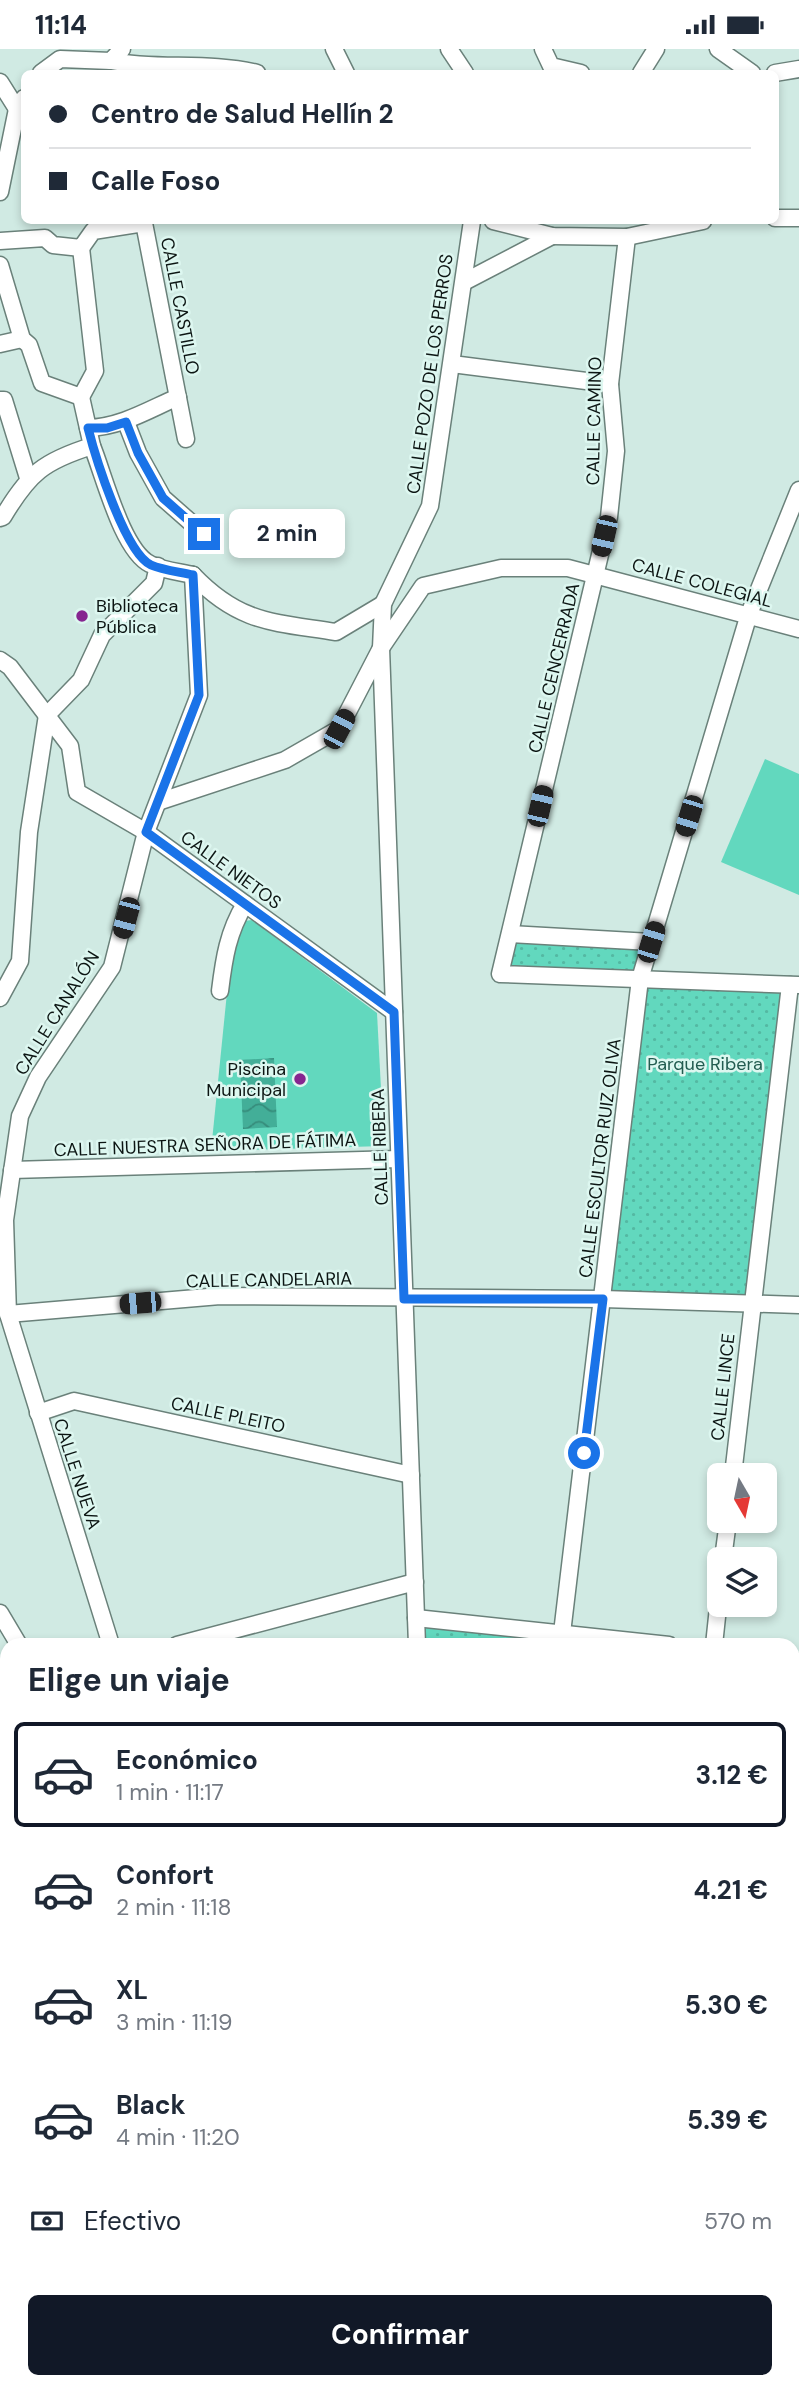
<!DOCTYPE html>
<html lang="es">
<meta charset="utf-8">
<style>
:root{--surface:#fff;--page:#f6f6f7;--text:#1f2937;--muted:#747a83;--line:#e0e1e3;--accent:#111827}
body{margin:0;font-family:"DM Sans",sans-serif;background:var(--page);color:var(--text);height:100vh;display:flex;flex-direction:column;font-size:26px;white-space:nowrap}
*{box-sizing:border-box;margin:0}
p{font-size:23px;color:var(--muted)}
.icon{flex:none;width:38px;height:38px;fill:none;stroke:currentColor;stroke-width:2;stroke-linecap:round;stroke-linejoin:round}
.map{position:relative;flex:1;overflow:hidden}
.sheet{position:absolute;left:0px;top:1589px;width:800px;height:751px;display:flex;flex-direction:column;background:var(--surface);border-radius:21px 21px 0 0;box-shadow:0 4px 10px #0003}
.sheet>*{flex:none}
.banner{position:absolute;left:21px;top:21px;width:758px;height:154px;border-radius:10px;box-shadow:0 4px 10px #0003;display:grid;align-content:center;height:154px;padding:0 28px;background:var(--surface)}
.needle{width:46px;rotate:171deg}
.controls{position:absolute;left:707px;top:1414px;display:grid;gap:14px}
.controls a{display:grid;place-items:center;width:70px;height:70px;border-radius:10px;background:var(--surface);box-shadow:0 4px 10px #0003;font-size:35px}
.end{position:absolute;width:32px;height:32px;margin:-16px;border:9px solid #1a73e8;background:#fff;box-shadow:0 0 0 4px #fff}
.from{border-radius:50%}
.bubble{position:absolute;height:49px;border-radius:10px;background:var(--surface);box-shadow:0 4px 10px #0003;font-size:23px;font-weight:700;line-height:49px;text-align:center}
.car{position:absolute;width:21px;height:42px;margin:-21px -10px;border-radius:9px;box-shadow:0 0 5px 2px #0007;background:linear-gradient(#222 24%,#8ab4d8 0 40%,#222 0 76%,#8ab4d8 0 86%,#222 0)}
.banner b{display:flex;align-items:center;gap:24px;height:66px;font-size:26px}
.banner b+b{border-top:2px solid var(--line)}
.banner i{width:18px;height:18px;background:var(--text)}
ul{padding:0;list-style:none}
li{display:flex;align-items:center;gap:21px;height:105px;margin:0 14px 10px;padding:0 14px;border:4px solid transparent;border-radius:10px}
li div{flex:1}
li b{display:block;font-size:26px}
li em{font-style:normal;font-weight:700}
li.current{border-color:var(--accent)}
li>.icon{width:63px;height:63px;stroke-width:1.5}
h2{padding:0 28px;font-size:32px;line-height:84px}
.pay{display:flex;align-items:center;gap:18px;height:77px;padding:0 28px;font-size:26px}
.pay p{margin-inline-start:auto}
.cta{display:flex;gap:14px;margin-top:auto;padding:14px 28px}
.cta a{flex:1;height:80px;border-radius:10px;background:var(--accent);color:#fff;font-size:28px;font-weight:700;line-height:80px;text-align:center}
.status{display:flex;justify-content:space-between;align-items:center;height:49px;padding:0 35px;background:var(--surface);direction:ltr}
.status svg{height:19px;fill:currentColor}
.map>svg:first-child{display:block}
.grass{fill:#62d8be}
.park{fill:url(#park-dots)}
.water{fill:url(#water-waves)}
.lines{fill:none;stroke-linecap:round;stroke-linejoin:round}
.street-casing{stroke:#6a817a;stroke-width:19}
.secondary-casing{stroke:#6a817a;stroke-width:26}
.street{stroke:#fff;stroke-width:16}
.secondary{stroke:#fff;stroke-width:23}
.route{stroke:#1a73e8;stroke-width:9}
.poi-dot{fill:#862690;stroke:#ddf7f0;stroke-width:2.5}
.labels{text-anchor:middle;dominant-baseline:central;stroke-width:5;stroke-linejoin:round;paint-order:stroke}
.street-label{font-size:18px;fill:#0c1513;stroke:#ddf7f0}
.poi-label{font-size:18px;fill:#0c1513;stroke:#ddf7f0;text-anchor:start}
.park-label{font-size:18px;fill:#225c50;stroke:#ddf7f0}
</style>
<div class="status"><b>11:14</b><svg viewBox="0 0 49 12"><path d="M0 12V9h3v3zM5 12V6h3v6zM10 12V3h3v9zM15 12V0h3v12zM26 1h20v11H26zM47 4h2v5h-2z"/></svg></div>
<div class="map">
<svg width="799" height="2339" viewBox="0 0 799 2339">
<defs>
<pattern id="park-dots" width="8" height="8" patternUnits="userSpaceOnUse" patternTransform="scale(1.75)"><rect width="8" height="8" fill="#62d8be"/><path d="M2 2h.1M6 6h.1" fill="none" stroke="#54b8a2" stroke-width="1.8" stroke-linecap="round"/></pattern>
<pattern id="water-waves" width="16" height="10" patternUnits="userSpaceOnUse" patternTransform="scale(1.75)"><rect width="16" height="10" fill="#43ae98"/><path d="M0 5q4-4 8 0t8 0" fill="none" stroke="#368c7b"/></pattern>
</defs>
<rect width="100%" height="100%" fill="#d0eae3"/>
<!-- grass -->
<g class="grass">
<path d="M765,710L799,725V846L721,813Z"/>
<path d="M252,871L377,964L384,1097L211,1102L231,904L244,872Z"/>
</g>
<!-- park -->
<g class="park">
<path d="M510,885L651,893L640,930L790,936L752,1253L603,1250L640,931L500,925Z"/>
<path d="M416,1569L669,1596H417Z"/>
<path d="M793,1612L799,1613V1720L793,1719Z"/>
</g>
<!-- water -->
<path class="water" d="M274,1009L277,1078L243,1080L240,1011Z"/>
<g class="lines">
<!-- street casing -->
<g class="street-casing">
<g id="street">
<path d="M334,0L346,24"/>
<path d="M449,0L465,24"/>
<path d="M543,0L551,17L581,24"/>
<path d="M718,0L752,24"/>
<path d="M111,12C159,21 209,12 257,24"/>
<path d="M41,24L60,10L111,12L122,0"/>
<path d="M641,24L656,0"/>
<path d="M775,24L799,20"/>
<path d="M0,33L17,60"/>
<path d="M0,143L17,60L24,49"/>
<path d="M775,169H799"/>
<path d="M493,172L552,187L627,188L703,172"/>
<path d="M627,188L610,335L616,402L609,468L500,925L799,936"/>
<path d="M0,192L45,189L53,196L81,199L93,182L144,174L186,390"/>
<path d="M0,216L22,290L29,296L42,334L81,348"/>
<path d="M464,233L552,187"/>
<path d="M0,295L22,290"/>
<path d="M452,315L610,335"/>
<path d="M81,348L95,322L81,199"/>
<path d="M0,351H4L28,429"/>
<path d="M126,373L138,404L163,449L204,485"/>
<path d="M88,379C121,378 148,361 178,348"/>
<path d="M92,397C104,426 122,501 150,515C161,521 180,523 193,526"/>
<path d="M0,469L3,468C29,424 44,412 92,397L81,348"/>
<path d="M193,526C240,575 274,573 336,583L383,555"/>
<path d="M0,611L10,618L70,697L77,743L146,783L394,963"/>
<path d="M47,666L81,631L102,586L154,534L158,517"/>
<path d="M161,752L285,711L339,680L381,599L423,537L501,519H568L799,580"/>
<path d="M510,885L651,893"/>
<path d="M220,942C224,909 228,883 245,855"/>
<path d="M0,949L20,912L29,783L47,666"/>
<path d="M12,1121L399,1110"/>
<path d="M8,1265L220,1247L603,1250L799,1256"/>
<path d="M38,1364L74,1352L411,1426"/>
<path d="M733,1426L790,936"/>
<path d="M723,1510L728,1472"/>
<path d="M0,1564L19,1596"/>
<path d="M416,1569L669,1596"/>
<path d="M562,1584L640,930L749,565L799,441"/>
<path d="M111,1596L8,1265L5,1171L20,1067L38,1028L112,918L146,783L199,646L193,526"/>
<path d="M177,1596L415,1533"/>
<path d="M417,1596L381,599L383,555L430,457L472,172"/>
<path d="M714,1596L719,1549"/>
<path d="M793,1612L799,1613"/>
<path d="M0,1865L7,1881"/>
<path d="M793,1889L799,1890"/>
<path d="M0,1913L7,1910"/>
<path d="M0,1982L7,1990"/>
<path d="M0,2268L7,2273"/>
<path d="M104,2333L114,2339"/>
<path d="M423,2333L426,2339"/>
<path d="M239,2339L247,2333"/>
</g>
</g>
<!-- secondary casing -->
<g class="secondary-casing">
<g id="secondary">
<path d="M793,2065L799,2055"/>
<path d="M793,2110H799"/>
<path d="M575,2339L580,2333"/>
</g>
</g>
<!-- street -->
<use href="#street" class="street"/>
<!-- secondary -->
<use href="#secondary" class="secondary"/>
</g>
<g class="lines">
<!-- route -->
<path class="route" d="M204,485L163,449L138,404L126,373L107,379H88C95,407 125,504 151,516C162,521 180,523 193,526L199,646L146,783L394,963L404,1250H603L584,1404"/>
</g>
<!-- markers -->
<g class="poi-dot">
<circle cx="82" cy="567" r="7"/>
<circle cx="300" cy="1030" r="7"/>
</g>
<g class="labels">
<!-- street labels -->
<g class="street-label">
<text transform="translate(180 257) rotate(79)">CALLE CASTILLO</text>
<text transform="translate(430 325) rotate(-82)">CALLE POZO DE LOS PERROS</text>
<text transform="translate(594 372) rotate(-89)">CALLE CAMINO</text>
<text transform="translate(702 534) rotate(15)">CALLE COLEGIAL</text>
<text transform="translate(554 619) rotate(-77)">CALLE CENCERRADA</text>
<text transform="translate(231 821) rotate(36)">CALLE NIETOS</text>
<text transform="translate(57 964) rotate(-58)">CALLE CANALÓN</text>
<text transform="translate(205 1096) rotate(-2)">CALLE NUESTRA SEÑORA DE FÁTIMA</text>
<text transform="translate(380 1098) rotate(-92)">CALLE RIBERA</text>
<text transform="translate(600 1109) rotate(-83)">CALLE ESCULTOR RUIZ OLIVA</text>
<text transform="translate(269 1231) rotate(-1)">CALLE CANDELARIA</text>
<text transform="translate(723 1338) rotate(-84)">CALLE LINCE</text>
<text transform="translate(228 1366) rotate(12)">CALLE PLEITO</text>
<text transform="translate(77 1425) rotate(72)">CALLE NUEVA</text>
</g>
<!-- poi labels -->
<g class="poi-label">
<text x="96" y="557">Biblioteca<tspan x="96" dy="21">Pública</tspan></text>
<text x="286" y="1020" text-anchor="end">Piscina<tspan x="286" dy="21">Municipal</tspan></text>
</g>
<!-- park labels -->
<g class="park-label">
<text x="705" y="1015">Parque Ribera</text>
</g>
</g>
</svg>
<div class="controls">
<a><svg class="needle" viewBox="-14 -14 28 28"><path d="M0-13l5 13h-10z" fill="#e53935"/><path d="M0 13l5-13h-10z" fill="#747a83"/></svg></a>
<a><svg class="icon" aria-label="layers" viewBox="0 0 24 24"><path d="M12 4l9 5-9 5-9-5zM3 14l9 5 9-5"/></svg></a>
</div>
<i class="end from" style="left:584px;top:1404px"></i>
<i class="end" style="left:204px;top:485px"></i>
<div class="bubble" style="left:229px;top:460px;width:116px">2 min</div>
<i class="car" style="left:604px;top:487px;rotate:193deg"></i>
<i class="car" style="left:339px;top:680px;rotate:28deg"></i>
<i class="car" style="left:540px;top:757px;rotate:13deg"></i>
<i class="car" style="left:689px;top:767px;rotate:197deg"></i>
<i class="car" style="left:126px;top:869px;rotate:195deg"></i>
<i class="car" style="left:651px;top:893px;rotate:17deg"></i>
<i class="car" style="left:140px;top:1254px;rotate:265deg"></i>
<div class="banner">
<b><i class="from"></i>Centro de Salud Hellín 2</b>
<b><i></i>Calle Foso</b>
</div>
<section class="sheet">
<h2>Elige un viaje</h2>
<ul>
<li class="current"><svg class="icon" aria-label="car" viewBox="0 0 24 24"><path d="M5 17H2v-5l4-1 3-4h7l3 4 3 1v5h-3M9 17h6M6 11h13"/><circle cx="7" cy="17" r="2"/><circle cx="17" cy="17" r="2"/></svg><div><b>Económico</b><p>1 min · 11:17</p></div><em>3.12 €</em></li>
<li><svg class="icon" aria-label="car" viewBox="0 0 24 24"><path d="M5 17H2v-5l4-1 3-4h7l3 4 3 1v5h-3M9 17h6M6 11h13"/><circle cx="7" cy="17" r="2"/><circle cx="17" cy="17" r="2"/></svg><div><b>Confort</b><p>2 min · 11:18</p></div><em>4.21 €</em></li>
<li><svg class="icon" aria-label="car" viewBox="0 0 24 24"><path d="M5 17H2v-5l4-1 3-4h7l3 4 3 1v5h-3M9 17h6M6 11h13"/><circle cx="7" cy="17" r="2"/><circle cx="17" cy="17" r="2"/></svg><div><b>XL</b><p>3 min · 11:19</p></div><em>5.30 €</em></li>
<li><svg class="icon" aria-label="car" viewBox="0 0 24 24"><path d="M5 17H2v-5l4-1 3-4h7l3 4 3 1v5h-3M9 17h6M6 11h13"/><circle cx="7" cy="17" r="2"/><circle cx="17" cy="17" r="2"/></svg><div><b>Black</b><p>4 min · 11:20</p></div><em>5.39 €</em></li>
</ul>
<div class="pay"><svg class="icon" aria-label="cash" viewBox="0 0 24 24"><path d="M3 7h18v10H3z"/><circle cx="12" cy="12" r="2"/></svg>Efectivo<p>570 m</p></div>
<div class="cta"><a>Confirmar</a></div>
</section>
</div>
